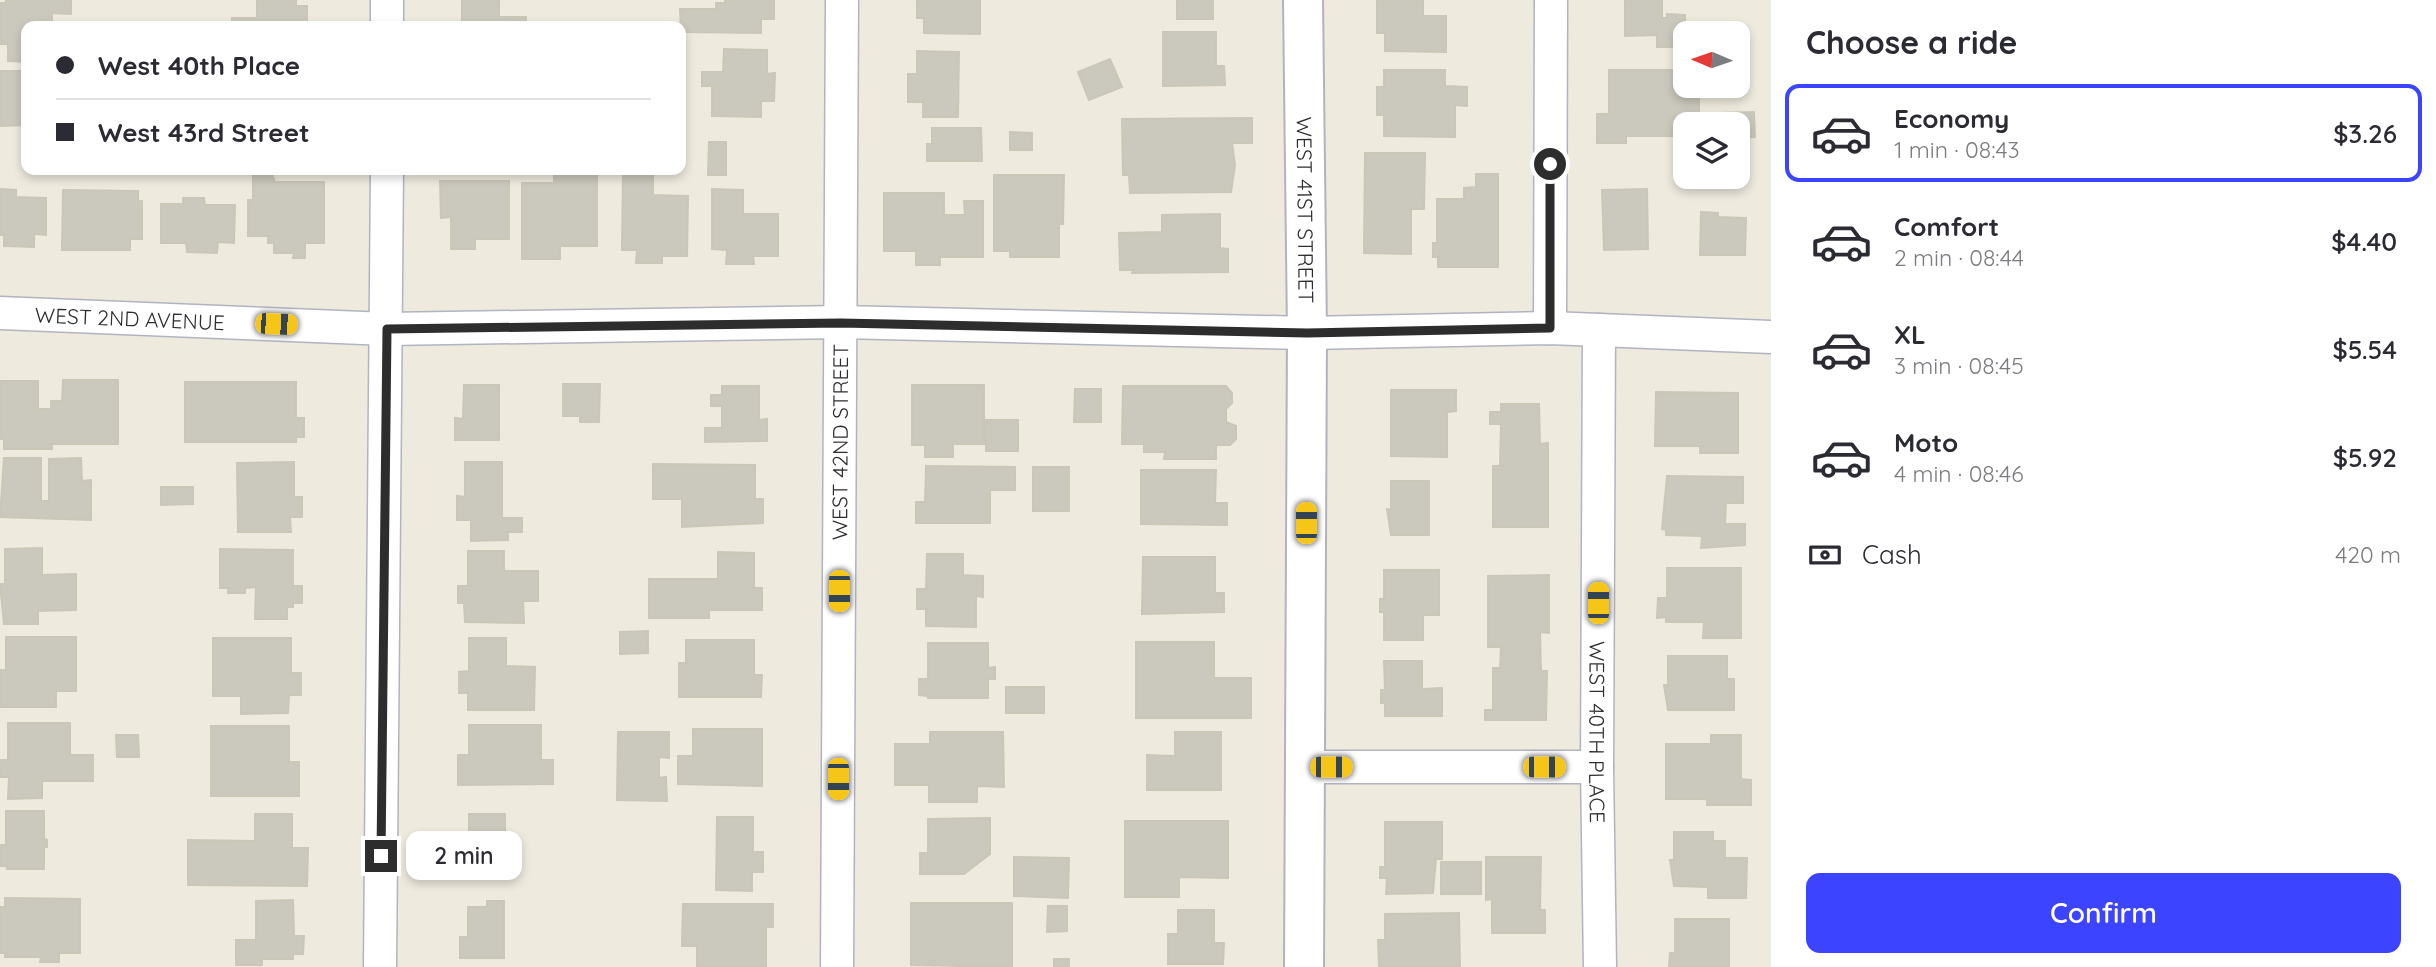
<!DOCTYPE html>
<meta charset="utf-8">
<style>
:root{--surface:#fff;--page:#f7f7f7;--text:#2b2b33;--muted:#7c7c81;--line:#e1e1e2;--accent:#3c44ff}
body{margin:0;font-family:Quicksand,sans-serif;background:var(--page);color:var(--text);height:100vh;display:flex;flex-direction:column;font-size:26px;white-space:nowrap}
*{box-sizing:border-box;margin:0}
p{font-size:23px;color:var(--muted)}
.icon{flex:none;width:38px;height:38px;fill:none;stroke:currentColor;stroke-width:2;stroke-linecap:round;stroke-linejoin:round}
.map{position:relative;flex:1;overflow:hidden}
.details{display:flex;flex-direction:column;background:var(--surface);width:665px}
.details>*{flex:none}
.banner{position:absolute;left:21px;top:21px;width:665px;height:154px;border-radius:14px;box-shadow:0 4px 10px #0003;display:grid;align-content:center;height:154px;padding:0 35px;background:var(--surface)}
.needle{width:46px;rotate:272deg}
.tools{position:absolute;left:1673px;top:21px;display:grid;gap:14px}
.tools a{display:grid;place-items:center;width:77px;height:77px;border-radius:14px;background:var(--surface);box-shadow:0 4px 10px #0003;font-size:35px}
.end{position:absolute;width:32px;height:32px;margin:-16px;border:9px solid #2d2d2d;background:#fff;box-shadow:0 0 0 4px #fff}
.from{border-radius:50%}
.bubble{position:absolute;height:49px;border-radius:14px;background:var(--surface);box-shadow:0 4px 10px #0003;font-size:23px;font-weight:600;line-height:49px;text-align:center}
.car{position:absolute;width:21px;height:42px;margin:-21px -10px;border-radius:9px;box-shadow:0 0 5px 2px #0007;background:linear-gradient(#f5c518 24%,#345 0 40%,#f5c518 0 76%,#345 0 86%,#f5c518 0)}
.banner b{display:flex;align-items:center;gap:24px;height:66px;font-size:26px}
.banner b+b{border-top:2px solid var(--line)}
.banner i{width:18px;height:18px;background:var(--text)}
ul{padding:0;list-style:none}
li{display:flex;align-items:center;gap:21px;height:98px;margin:0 14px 10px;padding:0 21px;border:4px solid transparent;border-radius:14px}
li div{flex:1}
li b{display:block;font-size:26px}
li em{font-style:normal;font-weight:600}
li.current{border-color:var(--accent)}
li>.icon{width:63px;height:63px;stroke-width:1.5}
h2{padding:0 35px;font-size:32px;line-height:84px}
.pay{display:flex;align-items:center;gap:18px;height:77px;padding:0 35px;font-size:26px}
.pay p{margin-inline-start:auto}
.button{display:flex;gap:14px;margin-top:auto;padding:14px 35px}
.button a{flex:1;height:80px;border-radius:14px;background:var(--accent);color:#fff;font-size:28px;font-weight:600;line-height:80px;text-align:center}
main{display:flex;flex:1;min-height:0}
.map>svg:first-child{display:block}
.building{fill:#cbc8bd;stroke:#cbc7b7;stroke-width:2}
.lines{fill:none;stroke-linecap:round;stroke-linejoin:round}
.minor-casing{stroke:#b2b3c1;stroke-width:35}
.tertiary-casing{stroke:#b2b3c1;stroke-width:42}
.minor{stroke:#fff;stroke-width:32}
.tertiary{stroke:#fff;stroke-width:38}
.route{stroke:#2d2d2d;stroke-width:9}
.labels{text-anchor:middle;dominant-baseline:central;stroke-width:7;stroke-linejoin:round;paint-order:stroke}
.street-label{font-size:21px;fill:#2d2d2d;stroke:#fff}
</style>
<main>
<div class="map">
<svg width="1771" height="967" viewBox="0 0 1771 967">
<rect width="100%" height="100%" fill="#efeade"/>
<!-- building -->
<g class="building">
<path d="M6,0H71V14L52,13V26H26V62L8,61V44H0V3H6Z"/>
<path d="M257,0H296V6H307V26H232V18H257Z"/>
<path d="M462,0H499V17H526V26H454L462,25Z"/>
<path d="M725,0H774V19H761V33L681,32L680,9H716V3H725Z"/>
<path d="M917,0H980V34L924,33V18H917Z"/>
<rect x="1177" y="0" width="36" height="19"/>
<path d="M1377,0H1423V16H1446V52L1385,51V33H1377Z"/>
<path d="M1625,0H1662V18H1667V14L1685,15V28H1678V47H1657V35L1625,36Z"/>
<path d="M1163,32H1216V66H1224L1225,85L1163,86Z"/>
<path d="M724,49L767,50V74L775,73L774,101H761V117L712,116V86H702V72H723Z"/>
<path d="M917,51L959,52L958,117H923V102H908V74H917Z"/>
<path d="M1110,59L1122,87L1089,100L1078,72Z"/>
<path d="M1384,70H1445V86L1467,87V106L1455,105V137L1384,136V115H1377V87H1384Z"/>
<path d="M1609,70H1682L1683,91H1699V124H1685V136H1626V143H1597V114H1609Z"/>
<path d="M0,71H26V125L0,126Z"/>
<path d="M1754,112L1755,137L1738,138V124H1721V113Z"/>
<path d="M1252,118V143H1232L1235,165L1231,192L1130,193L1129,175H1123L1122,119Z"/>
<path d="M932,128H981L982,161H927V144H932Z"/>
<path d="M1010,132L1032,133V150H1010Z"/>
<path d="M709,142H726V175H708Z"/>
<path d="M1365,153H1425L1424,209H1411V254L1364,253Z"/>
<path d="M253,170H270L275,182H324V243H305V258H293L294,253H274V243H268V236H248V200H253Z"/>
<path d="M554,170H597V246H560V259H522V183H554Z"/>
<path d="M623,173H653V195L688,196L687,256H662V263H636L637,250H622Z"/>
<path d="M1476,174H1498V267H1438V257H1433V243H1437V199H1464V188L1476,187Z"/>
<path d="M994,175H1064L1063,224H1059V257H1010V251H994Z"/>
<path d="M440,181H509V239H475V249H451V217L441,218Z"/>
<path d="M0,189L16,190V197L46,198V235L34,234V247L4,246V235H0Z"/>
<path d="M712,189L743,190V214H778V256H753L754,264H726L727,250L712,249Z"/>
<path d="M1647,189L1648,249L1604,250L1602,190Z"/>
<path d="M63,190L138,191V201H142V239H130V250H62Z"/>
<path d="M884,193H944V215H965L964,201H983V257H940V265H916V251H884Z"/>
<path d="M183,198H204L205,205H235L234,243L218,242L217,253L187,252L186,243H161V204H183Z"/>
<path d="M1701,212L1718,213V217L1746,218L1745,255H1700Z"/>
<path d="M1220,214V248L1228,249V272L1132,273L1133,270H1120L1119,233L1162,232V215Z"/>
<path d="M63,380H118V444H52V449H4V439H0V381H38V409H51V401H62Z"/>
<path d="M185,382H296V418H304V437H296V442H185Z"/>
<path d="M563,384H600L599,422H580V416H563Z"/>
<path d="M464,385H499V440H455V418L463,419Z"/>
<path d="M912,385H984V444H953V457H925V445H912Z"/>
<path d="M722,386H759V420L767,419V441L705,442V428H722V406H711V395H722Z"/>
<path d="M1123,386H1226L1232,393V403L1226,409V422L1236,426V439L1230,445H1216V459H1164L1165,452H1144V444H1122Z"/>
<path d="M1075,389H1101V422H1074Z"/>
<path d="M1391,390H1456V411L1447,412V457L1391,456Z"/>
<path d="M1656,392L1738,393V453H1700V446H1655Z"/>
<path d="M1501,404H1539L1540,444L1548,443V527H1493V466H1500L1501,424H1490V412H1501Z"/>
<rect x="986" y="420" width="32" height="31"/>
<path d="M4,458H41V501H49V459L81,458L82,481L91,480V520L0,517Z"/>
<path d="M294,462V497H302V517H290L291,532H238L237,463Z"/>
<path d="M465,462H502V518H522V532H508V540L471,541V520H457V496L465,497Z"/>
<path d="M653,464L755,465V499H763V523L682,527V499H653Z"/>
<path d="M926,466L1015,467V490H990V523H916V502H925Z"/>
<rect x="1033" y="467" width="36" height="44"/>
<path d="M1141,470H1216L1215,503H1227V525L1141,524Z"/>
<path d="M1667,476L1743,477V503H1726L1725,524H1745V545L1701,548L1702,536L1666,535V530L1662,529Z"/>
<path d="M1391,481H1429V535H1391L1387,509L1391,510Z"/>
<path d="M161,487H193V504L161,505Z"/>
<path d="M42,548V575L76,574V610L38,611V624H4L0,584H5V549Z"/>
<path d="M220,549L293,550V586H302V603H293V607H287V619H255L256,587L245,588V593H228V588H220Z"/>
<path d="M468,551H504V571H538V601H523L524,623L465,622L464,603H458V586H468Z"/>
<path d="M718,552L754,553V588H762V610H709V618H649V579H718Z"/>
<path d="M927,554H963V575L983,576V597L976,596V627L926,626V609H917V589H926Z"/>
<path d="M1143,557H1215V593H1224V612L1142,614Z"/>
<path d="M1667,568H1741V638H1703L1704,622H1666V617L1657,618L1658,598H1667Z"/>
<path d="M1384,570H1439V615H1423V640H1384V612H1380V599H1384Z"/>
<path d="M1549,575V633L1540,632L1541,671H1547L1546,720H1485V710H1493V668H1500L1501,647H1488V576Z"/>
<path d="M648,631V653L620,654V632Z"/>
<path d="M6,637H76V691H56V707H0V670H6Z"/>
<path d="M213,638H291V673H301V695H289L288,713L241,714V696H213Z"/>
<path d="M469,638H506V666L535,667L534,710H468V693H459V672L469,671Z"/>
<path d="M686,640H754V675H762L761,697H679V663H686Z"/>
<path d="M1136,642H1214V678H1251V718H1136Z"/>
<path d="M928,643H988V668L995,667V679H988V698H928V696L919,695V679H928Z"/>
<path d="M1668,656H1727V679H1734V710H1668L1664,685H1668Z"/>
<path d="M1384,661H1422V689L1442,688V716H1385V703H1381V690H1385Z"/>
<rect x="1006" y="687" width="38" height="26"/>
<path d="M8,723H70V755H93V781H42V798L8,799L9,777H0V760H8Z"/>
<path d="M469,725H541V760H553V784L458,785V755H469Z"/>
<path d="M211,726H289V762H299V796H211Z"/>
<path d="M693,729H762V786L678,784V756H693Z"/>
<path d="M618,732H669V758L659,757V778L666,777L667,801L617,800Z"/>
<path d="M930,732H1003L1004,787L977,786V802H929V785H895V744H930Z"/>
<path d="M1175,732H1221V790H1147V755L1175,756Z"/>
<path d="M116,735H138L139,757H117Z"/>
<path d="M1711,735H1741V779L1751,780V805H1707V799H1666V744H1711Z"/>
<path d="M6,811H44V839L47,840V847H44V869H7V866H0V845H6Z"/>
<path d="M255,814H292V848H308L307,886L188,885V840L255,841Z"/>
<path d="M469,814H505V870L461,871V851H469Z"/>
<path d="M717,817H753V852H763V872H752V891L716,890Z"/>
<path d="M990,818V854L964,874H920V853H928V819Z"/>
<path d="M1125,821H1228V878L1179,877V897H1125Z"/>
<path d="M1385,822H1442V859H1436L1433,893L1386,894L1387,878H1380V867H1385Z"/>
<path d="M1674,832H1713V841H1725V858H1747L1746,898H1708V887L1674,886L1670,860H1674Z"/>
<path d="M1014,857L1069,858L1068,898L1014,896Z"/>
<path d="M1486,857H1541L1540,910H1545V933H1492V899L1486,900Z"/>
<rect x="1441" y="862" width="40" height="32"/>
<path d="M5,898L80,899V953H59V962H40L41,957H5V953H0V907H5Z"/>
<path d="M293,900L294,936H304L303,954H293V959H262V965H236V940H256V901Z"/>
<path d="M487,901H504V958H460V937H468V907H487Z"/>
<path d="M911,903H1012V967L911,965Z"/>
<path d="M683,904H773V927H766V967H697V946H682Z"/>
<path d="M1048,906H1067V931L1047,932Z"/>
<path d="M1178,910H1214V943H1224L1223,964H1168V934H1178Z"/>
<path d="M1459,913L1460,967H1379L1378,940H1385V914Z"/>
<path d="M1675,919H1729V967H1669L1670,953H1675Z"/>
<rect x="1054" y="959" width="15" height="8"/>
</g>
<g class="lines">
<!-- minor casing -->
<g class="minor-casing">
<g id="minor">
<path d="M387,0V26"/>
<path id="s1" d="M0,313L387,329L841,322L1307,333L1550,328L1771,337"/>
<path d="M1550,328L1551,0"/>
<path id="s2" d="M1599,330L1597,767L1600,967"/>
<path d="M1304,767H1597"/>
<path d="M380,967L387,170"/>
<path id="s3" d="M837,967L842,0"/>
</g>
</g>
<!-- tertiary casing -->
<g class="tertiary-casing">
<g id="tertiary">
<path id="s4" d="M1303,0L1307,333L1304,967"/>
</g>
</g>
<!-- minor -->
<use href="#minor" class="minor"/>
<!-- tertiary -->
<use href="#tertiary" class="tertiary"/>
</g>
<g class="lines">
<!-- route -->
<path class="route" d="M381,856L387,329L841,323L1307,333L1550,328V164"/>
</g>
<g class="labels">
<!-- street labels -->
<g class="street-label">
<text stroke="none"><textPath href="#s4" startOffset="210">WEST 41ST STREET</textPath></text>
<text stroke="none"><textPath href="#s1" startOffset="130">WEST 2ND AVENUE</textPath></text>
<text stroke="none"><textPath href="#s3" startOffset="525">WEST 42ND STREET</textPath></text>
<text stroke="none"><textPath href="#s2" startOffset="402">WEST 40TH PLACE</textPath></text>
</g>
</g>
</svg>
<div class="tools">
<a><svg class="needle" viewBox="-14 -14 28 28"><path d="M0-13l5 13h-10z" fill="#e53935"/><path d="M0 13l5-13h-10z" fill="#7c7c81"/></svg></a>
<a><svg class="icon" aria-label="layers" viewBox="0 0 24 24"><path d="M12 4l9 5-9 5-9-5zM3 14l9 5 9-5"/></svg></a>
</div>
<i class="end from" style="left:1550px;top:164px"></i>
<i class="end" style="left:381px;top:856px"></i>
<div class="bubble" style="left:406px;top:831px;width:116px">2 min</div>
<i class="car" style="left:276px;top:324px;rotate:92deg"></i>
<i class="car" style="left:1306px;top:523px;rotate:0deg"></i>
<i class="car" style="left:839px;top:591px;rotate:180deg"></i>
<i class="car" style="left:1598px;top:603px;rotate:0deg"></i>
<i class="car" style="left:1331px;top:767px;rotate:90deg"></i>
<i class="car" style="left:1544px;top:767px;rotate:90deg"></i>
<i class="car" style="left:838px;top:779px;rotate:180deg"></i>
<div class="banner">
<b><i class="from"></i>West 40th Place</b>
<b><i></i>West 43rd Street</b>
</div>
</div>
<section class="details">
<h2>Choose a ride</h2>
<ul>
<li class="current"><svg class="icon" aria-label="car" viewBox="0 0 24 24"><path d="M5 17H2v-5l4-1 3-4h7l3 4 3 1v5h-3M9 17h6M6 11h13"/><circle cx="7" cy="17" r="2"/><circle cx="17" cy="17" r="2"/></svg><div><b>Economy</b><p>1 min · 08:43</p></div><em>$3.26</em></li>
<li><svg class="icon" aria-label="car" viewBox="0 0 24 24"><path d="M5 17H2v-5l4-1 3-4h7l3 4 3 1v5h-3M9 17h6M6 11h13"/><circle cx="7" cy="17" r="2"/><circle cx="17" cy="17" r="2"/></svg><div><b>Comfort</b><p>2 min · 08:44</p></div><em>$4.40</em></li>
<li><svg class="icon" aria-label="car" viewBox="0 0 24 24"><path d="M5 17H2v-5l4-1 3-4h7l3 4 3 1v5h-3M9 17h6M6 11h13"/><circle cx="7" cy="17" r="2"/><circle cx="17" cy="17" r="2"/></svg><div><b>XL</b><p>3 min · 08:45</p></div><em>$5.54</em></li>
<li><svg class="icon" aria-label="car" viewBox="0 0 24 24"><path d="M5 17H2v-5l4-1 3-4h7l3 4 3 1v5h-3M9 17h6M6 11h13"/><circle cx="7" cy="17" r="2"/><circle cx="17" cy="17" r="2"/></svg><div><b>Moto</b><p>4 min · 08:46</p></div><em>$5.92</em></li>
</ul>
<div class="pay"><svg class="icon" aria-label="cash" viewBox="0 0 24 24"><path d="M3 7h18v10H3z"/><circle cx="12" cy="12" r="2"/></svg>Cash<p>420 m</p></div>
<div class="button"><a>Confirm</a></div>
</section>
</main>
